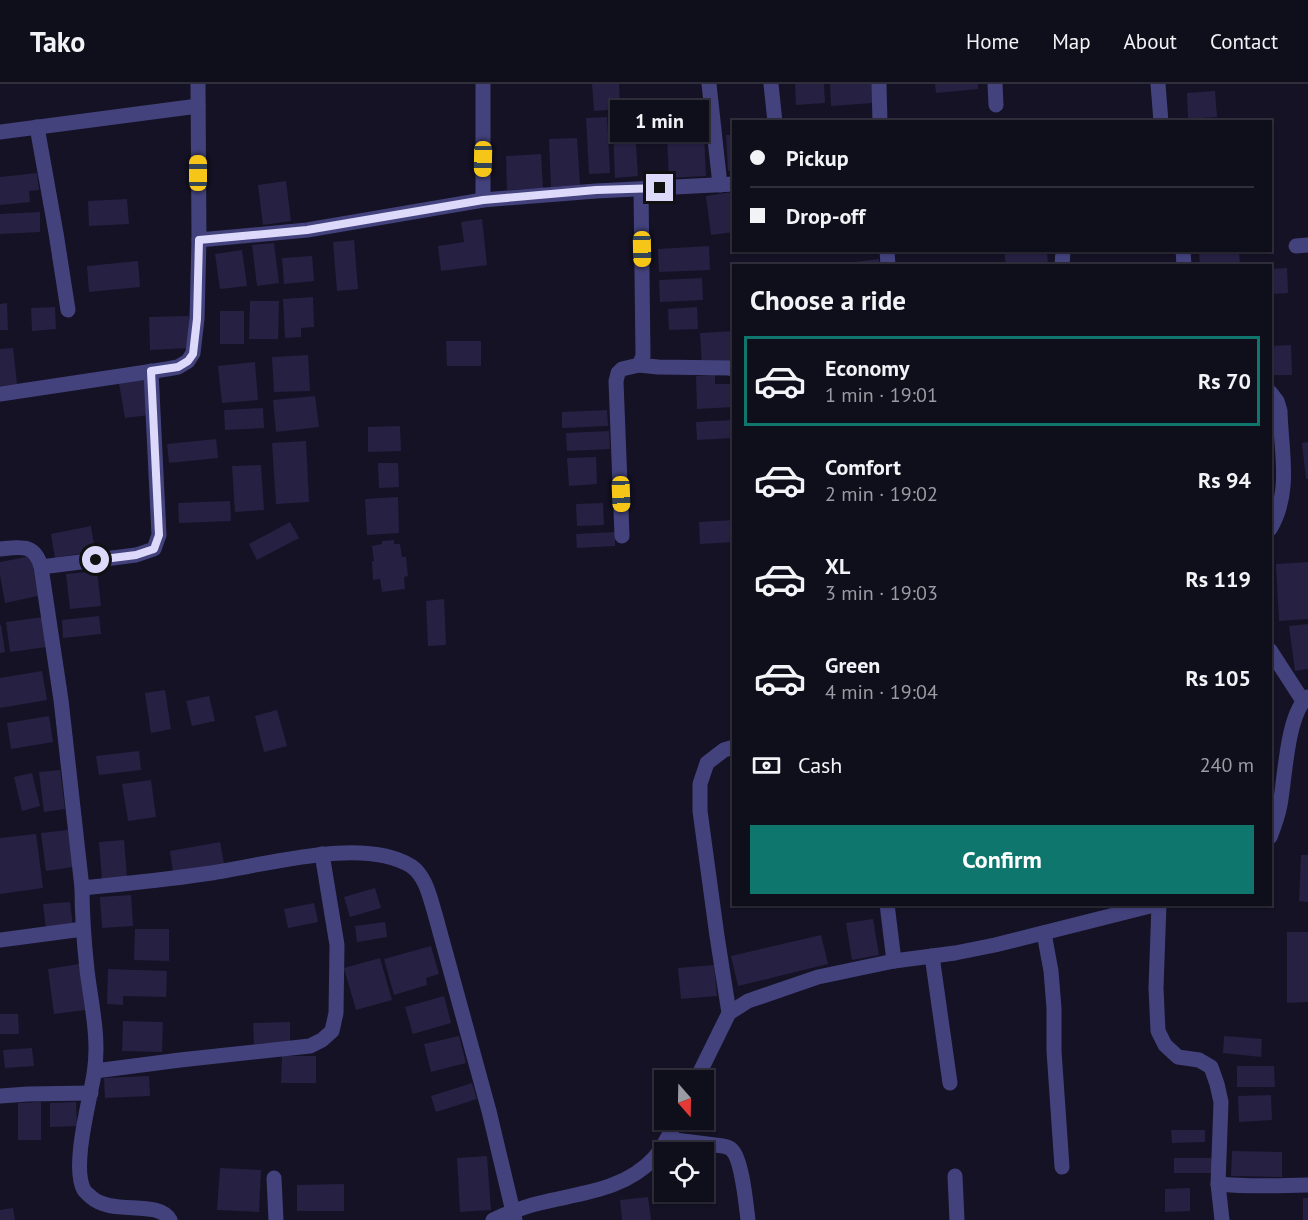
<!DOCTYPE html>
<meta charset="utf-8">
<style>
:root{--surface:#0f0e1b;--page:#1d1c28;--text:#f1f3f6;--muted:#9b9ca3;--line:#2f2e3a;--accent:#0f766e}
body{margin:0;font-family:"PT Sans",sans-serif;background:var(--page);color:var(--text);height:100vh;display:flex;flex-direction:column;font-size:22px;white-space:nowrap}
*{box-sizing:border-box;margin:0}
p{font-size:20px;color:var(--muted)}
.icon{flex:none;width:33px;height:33px;fill:none;stroke:currentColor;stroke-width:2;stroke-linecap:round;stroke-linejoin:round}
.map{position:relative;flex:1;overflow:hidden}
.sheet{position:absolute;left:732px;top:180px;width:540px;height:642px;display:flex;flex-direction:column;background:var(--surface);border-radius:0px;box-shadow:0 2px 4px #0004,0 0 0 2px var(--line)}
.sheet>*{flex:none}
.hud{position:absolute;left:732px;top:36px;width:540px;height:132px;border-radius:0px;box-shadow:0 2px 4px #0004,0 0 0 2px var(--line);display:grid;align-content:center;height:132px;padding:0 18px;background:var(--surface)}
.needle{width:39px;rotate:160deg}
.buttons{position:absolute;left:654px;top:986px;display:grid;gap:12px}
.buttons a{display:grid;place-items:center;width:60px;height:60px;border-radius:0px;background:var(--surface);box-shadow:0 2px 4px #0004,0 0 0 2px var(--line);font-size:30px}
.end{position:absolute;width:27px;height:27px;margin:-14px;border:8px solid #dcd9fb;background:#111;box-shadow:0 0 0 3px #111}
.from{border-radius:50%}
.bubble{position:absolute;height:42px;border-radius:0px;background:var(--surface);box-shadow:0 2px 4px #0004,0 0 0 2px var(--line);font-size:20px;font-weight:700;line-height:42px;text-align:center}
.car{position:absolute;width:18px;height:36px;margin:-18px -9px;border-radius:8px;box-shadow:0 0 4px 2px #0007;background:linear-gradient(#f5c518 24%,#345 0 40%,#f5c518 0 76%,#345 0 86%,#f5c518 0)}
.hud b{display:flex;align-items:center;gap:21px;height:57px;font-size:22px}
.hud b+b{border-top:2px solid var(--line)}
.hud i{width:15px;height:15px;background:var(--text)}
ul{padding:0;list-style:none}
li{display:flex;align-items:center;gap:18px;height:90px;margin:0 12px 9px;padding:0 6px;border:3px solid transparent;border-radius:0px}
li div{flex:1}
li b{display:block;font-size:22px}
li em{font-style:normal;font-weight:700}
li.on{border-color:var(--accent)}
li>.icon{width:54px;height:54px;stroke-width:1.5}
h2{padding:0 18px;font-size:27px;line-height:72px}
.pay{display:flex;align-items:center;gap:15px;height:66px;padding:0 18px;font-size:22px}
.pay p{margin-inline-start:auto}
.button{display:flex;gap:12px;margin-top:auto;padding:12px 18px}
.button a{flex:1;height:69px;border-radius:0px;background:var(--accent);color:#fff;font-size:24px;font-weight:700;line-height:69px;text-align:center}
header{display:flex;align-items:center;gap:36px;box-sizing:border-box;height:84px;padding:0 30px;background:var(--surface);border-bottom:2px solid var(--line)}
header strong{font-size:28px}
nav{display:flex;gap:33px;margin-inline-start:auto;font-size:21px}
.map>svg:first-child{display:block}
.building{fill:#262043}
.lines{fill:none;stroke-linecap:round;stroke-linejoin:round}
.minor{stroke:#43427d;stroke-width:15}
.route{stroke:#dcd9fb;stroke-width:8}
</style>
<header>
<strong>Tako</strong>
<nav><a>Home</a><a>Map</a><a>About</a><a>Contact</a></nav>
</header>
<div class="map">
<svg width="1308" height="1136" viewBox="0 0 1308 1136">
<rect width="100%" height="100%" fill="#141224"/>
<!-- building -->
<g class="building">
<path d="M592,0H619L620,25L594,27Z"/>
<path d="M795,0H824L825,19L796,21Z"/>
<path d="M830,0H872L873,19L831,22Z"/>
<path d="M935,0H978V5L936,9Z"/>
<path d="M1215,7L1217,33L1188,35L1187,9Z"/>
<path d="M703,31L706,92L669,94L666,32Z"/>
<path d="M607,33L610,89L589,90L586,34Z"/>
<path d="M635,46L638,92L615,94L613,47Z"/>
<path d="M726,51H734V87H728Z"/>
<path d="M577,54L580,101L551,103L549,55Z"/>
<path d="M541,70L543,104L507,106L506,72Z"/>
<path d="M37,89L39,106L29,107L30,118L0,121V93Z"/>
<path d="M286,97L291,137L263,141L258,101Z"/>
<path d="M732,108L734,122V148L711,151L706,112Z"/>
<path d="M127,115L129,140L89,142L88,117Z"/>
<path d="M40,128V148L0,150V130Z"/>
<path d="M482,135L487,181L441,187L438,162L464,158L461,138Z"/>
<path d="M354,156L358,205L337,207L333,158Z"/>
<path d="M274,159L279,199L257,202L252,161Z"/>
<path d="M709,162L710,186L659,188L658,165Z"/>
<path d="M242,166L247,202L220,205L215,170Z"/>
<path d="M1004,166H1047L1048,181L1006,182Z"/>
<path d="M1199,166H1239L1240,182H1200Z"/>
<path d="M312,172L314,197L284,200L282,174Z"/>
<path d="M879,175V182H838V180Z"/>
<path d="M138,177L140,203L89,208L87,182Z"/>
<path d="M1287,184L1288,209L1270,210V185Z"/>
<path d="M702,194L703,216L660,218L659,196Z"/>
<path d="M313,213L314,243L301,244V253L285,254L283,215Z"/>
<path d="M250,217H279L278,255H249Z"/>
<path d="M7,219L8,246H0V220Z"/>
<path d="M55,223L56,245L32,247L31,224Z"/>
<path d="M697,223L698,245L669,246L668,225Z"/>
<rect x="220" y="227" width="24" height="33"/>
<path d="M189,232L190,264L150,266L149,233Z"/>
<path d="M734,247V280L702,282L700,249Z"/>
<path d="M446,257H481V282H447Z"/>
<path d="M1291,261L1292,291H1270V262Z"/>
<path d="M13,264L17,300L0,302V265Z"/>
<path d="M308,271L310,307L274,308L272,273Z"/>
<path d="M255,278L258,316L222,319L218,282Z"/>
<path d="M715,291V300H733L734,323L697,325L696,292Z"/>
<path d="M144,296L149,331L125,334L119,299Z"/>
<path d="M315,312L319,343L276,348L273,316Z"/>
<path d="M263,324L264,344L225,346L224,326Z"/>
<path d="M607,326L608,342L562,344V328Z"/>
<path d="M734,336V354L697,356L696,338Z"/>
<path d="M400,342L401,367L368,368V343Z"/>
<path d="M609,347L610,365L567,367L566,349Z"/>
<path d="M216,355L218,374L169,379L167,360Z"/>
<path d="M306,357L309,418L276,420L272,359Z"/>
<path d="M1308,358V395H1306L1302,359Z"/>
<path d="M596,373L597,400L569,402L567,374Z"/>
<path d="M378,379H398L399,403L379,404Z"/>
<path d="M261,381L264,426L235,428L232,382Z"/>
<path d="M398,413L399,449L367,451L365,415Z"/>
<path d="M230,417L231,437L179,439L178,419Z"/>
<path d="M603,419L604,441L577,442L576,420Z"/>
<path d="M734,436V458L700,460L699,438Z"/>
<path d="M290,438L299,454L257,476L249,460Z"/>
<path d="M91,442L95,467L55,474L51,450Z"/>
<path d="M615,448V462L577,464L576,450Z"/>
<path d="M394,456V460H400L402,473H406L408,492L404,493L405,505L382,508L380,495L373,496L372,477H374L372,462L382,460V457Z"/>
<path d="M31,472L38,512L5,519L0,491V478Z"/>
<path d="M1308,478V535L1279,537L1276,480Z"/>
<path d="M97,487L101,522L70,525L66,490Z"/>
<path d="M444,515L446,561L428,562L426,517Z"/>
<path d="M99,532L101,550L63,554L62,536Z"/>
<path d="M43,533L47,563L10,568L6,538Z"/>
<path d="M1308,540V585L1295,587L1289,542Z"/>
<path d="M0,541H1L5,568L0,569Z"/>
<path d="M42,587L47,616L0,624V594Z"/>
<path d="M165,606L171,645L151,649L145,609Z"/>
<path d="M209,612L215,637L192,642L186,617Z"/>
<path d="M277,626L287,662L264,668L255,632Z"/>
<path d="M49,632L53,658L11,665L7,639Z"/>
<path d="M139,667L141,686L99,691L96,672Z"/>
<path d="M60,686L65,725L44,728L39,688Z"/>
<path d="M32,689L40,722L22,727L14,693Z"/>
<path d="M151,696L156,733L128,737L122,700Z"/>
<path d="M68,746L73,783L46,787L41,749Z"/>
<path d="M36,750L43,804L0,810V754Z"/>
<path d="M124,756L127,794L102,796L99,758Z"/>
<path d="M220,758L224,780L173,788L170,767Z"/>
<path d="M1301,771H1308V818L1299,817Z"/>
<path d="M375,804L381,824L350,833L344,813Z"/>
<path d="M131,811L133,842L102,844L100,813Z"/>
<path d="M70,818L73,843L46,846L43,820Z"/>
<path d="M314,819L318,838L288,844L284,825Z"/>
<path d="M873,835L879,871L852,876L846,839Z"/>
<path d="M385,838L387,853L357,858L355,842Z"/>
<path d="M135,845H169V877L134,876Z"/>
<path d="M1287,848H1308V918L1287,919Z"/>
<path d="M821,851L828,880L738,902L731,872Z"/>
<path d="M431,862L439,890L426,894L427,901L394,911L384,875Z"/>
<path d="M380,874L392,916L356,926L344,884Z"/>
<path d="M79,880L85,926L54,930L48,885Z"/>
<path d="M714,881L717,912L681,915L678,884Z"/>
<path d="M108,885L167,887L166,913L123,912V921L107,920Z"/>
<path d="M444,912L451,939L413,950L405,923Z"/>
<path d="M0,930H18L19,950H0Z"/>
<path d="M123,937L163,938L162,968L122,967Z"/>
<path d="M290,938V959L254,960L253,939Z"/>
<path d="M459,952L466,979L431,988L424,960Z"/>
<path d="M1224,952L1262,955L1261,973L1223,969Z"/>
<path d="M32,964L34,982L5,984L3,966Z"/>
<path d="M282,972H316V999H281Z"/>
<path d="M1237,982H1274L1275,1003H1237Z"/>
<path d="M149,992L150,1012L105,1014L104,994Z"/>
<path d="M472,999L477,1015L436,1028L431,1012Z"/>
<path d="M1271,1011L1272,1036L1239,1038L1238,1012Z"/>
<path d="M41,1018V1056H18V1019Z"/>
<path d="M76,1018L77,1042L50,1043V1019Z"/>
<path d="M1171,1046H1205V1058L1172,1059Z"/>
<path d="M1232,1067L1282,1068V1093L1231,1092Z"/>
<path d="M487,1072L491,1126L460,1128L457,1074Z"/>
<rect x="1174" y="1074" width="40" height="15"/>
<path d="M220,1084L261,1086L259,1128L217,1126Z"/>
<path d="M344,1100V1127H297V1101Z"/>
<path d="M1190,1104V1127L1165,1128V1105Z"/>
<path d="M648,1113L651,1136H622L620,1116Z"/>
<rect x="1303" y="1114" width="5" height="22"/>
<path d="M13,1124L15,1136H0V1126Z"/>
</g>
<g class="lines">
<!-- minor -->
<g class="minor">
<path d="M198,0L199,156L307,146L483,116L596,107L734,100"/>
<path d="M709,0L720,101"/>
<path d="M771,0L775,38"/>
<path d="M879,0L880,38"/>
<path d="M995,0L996,21"/>
<path d="M1158,0L1161,38"/>
<path d="M37,43L56,149L68,226"/>
<path d="M0,48L198,22"/>
<path d="M483,116V0"/>
<path d="M1296,162L1308,161"/>
<path d="M887,166L888,182"/>
<path d="M1183,166L1184,182"/>
<path d="M1062,182L1063,166"/>
<path d="M639,281L658,283L730,284L734,286"/>
<path d="M1270,308L1277,317L1280,327C1281,367 1292,408 1270,445"/>
<path d="M0,310L167,285L178,283L188,277L193,269L197,235L199,156"/>
<path d="M622,452L616,297L618,289L622,285L639,281L643,272L641,105"/>
<path d="M0,465C20,463 35,459 41,483L61,616L82,804C123,800 164,796 204,790C260,783 361,751 411,782C426,792 430,814 435,830L489,1027L515,1136"/>
<path d="M41,483L136,471L154,465L159,451L151,287"/>
<path d="M1270,566L1303,617"/>
<path d="M1270,753C1274,743 1278,732 1280,721C1285,695 1287,628 1308,613"/>
<path d="M82,804C82,831 84,858 87,886C91,920 100,955 94,990C90,1016 71,1083 84,1106C85,1108 89,1111 91,1113C112,1132 158,1115 170,1136"/>
<path d="M887,820L894,877"/>
<path d="M1159,820L1156,904L1158,947L1165,961L1178,973L1199,976L1211,983L1217,1000L1221,1018L1218,1100"/>
<path d="M1044,849L1051,887L1054,924V967L1062,1083"/>
<path d="M0,856L83,845"/>
<path d="M932,872L950,999"/>
<path d="M729,929L717,852L700,727V700L707,679L724,666L734,663"/>
<path d="M95,987L180,976L310,962L322,956L332,947L336,929L337,861L322,770"/>
<path d="M696,996L729,929L748,917L818,893L894,877L955,869L995,861L1158,820"/>
<path d="M0,1012L28,1010L91,1009"/>
<path d="M667,1055L723,1062C727,1063 729,1063 732,1066C742,1076 746,1120 748,1136"/>
<path d="M955,1092L957,1136"/>
<path d="M274,1094L276,1136"/>
<path d="M493,1136C508,1129 523,1123 540,1119C580,1109 625,1106 654,1074C664,1063 671,1048 677,1035"/>
<path d="M1222,1136L1218,1100C1248,1103 1278,1102 1308,1101"/>
</g>
</g>
<g class="lines">
<!-- route -->
<path class="route" d="M96,476L136,471L154,465L159,451L151,287L178,283L188,277L193,270L197,235L199,156L307,146L483,116L596,106L660,104"/>
</g>
</svg>
<div class="buttons">
<a><svg class="needle" viewBox="-14 -14 28 28"><path d="M0-13l5 13h-10z" fill="#e53935"/><path d="M0 13l5-13h-10z" fill="#9b9ca3"/></svg></a>
<a><svg class="icon" aria-label="locate" viewBox="0 0 24 24"><circle cx="12" cy="12" r="6"/><path d="M12 2v4M12 18v4M2 12h4M18 12h4"/></svg></a>
</div>
<i class="end from" style="left:96px;top:476px"></i>
<i class="end" style="left:660px;top:104px"></i>
<div class="bubble" style="left:610px;top:16px;width:99px">1 min</div>
<i class="car" style="left:483px;top:75px;rotate:181deg"></i>
<i class="car" style="left:198px;top:89px;rotate:0deg"></i>
<i class="car" style="left:642px;top:165px;rotate:179deg"></i>
<i class="car" style="left:621px;top:410px;rotate:178deg"></i>
<div class="hud">
<b><i class="from"></i>Pickup</b>
<b><i></i>Drop-off</b>
</div>
<section class="sheet">
<h2>Choose a ride</h2>
<ul>
<li class="on"><svg class="icon" aria-label="car" viewBox="0 0 24 24"><path d="M5 17H2v-5l4-1 3-4h7l3 4 3 1v5h-3M9 17h6M6 11h13"/><circle cx="7" cy="17" r="2"/><circle cx="17" cy="17" r="2"/></svg><div><b>Economy</b><p>1 min · 19:01</p></div><em>Rs 70</em></li>
<li><svg class="icon" aria-label="car" viewBox="0 0 24 24"><path d="M5 17H2v-5l4-1 3-4h7l3 4 3 1v5h-3M9 17h6M6 11h13"/><circle cx="7" cy="17" r="2"/><circle cx="17" cy="17" r="2"/></svg><div><b>Comfort</b><p>2 min · 19:02</p></div><em>Rs 94</em></li>
<li><svg class="icon" aria-label="car" viewBox="0 0 24 24"><path d="M5 17H2v-5l4-1 3-4h7l3 4 3 1v5h-3M9 17h6M6 11h13"/><circle cx="7" cy="17" r="2"/><circle cx="17" cy="17" r="2"/></svg><div><b>XL</b><p>3 min · 19:03</p></div><em>Rs 119</em></li>
<li><svg class="icon" aria-label="car" viewBox="0 0 24 24"><path d="M5 17H2v-5l4-1 3-4h7l3 4 3 1v5h-3M9 17h6M6 11h13"/><circle cx="7" cy="17" r="2"/><circle cx="17" cy="17" r="2"/></svg><div><b>Green</b><p>4 min · 19:04</p></div><em>Rs 105</em></li>
</ul>
<div class="pay"><svg class="icon" aria-label="cash" viewBox="0 0 24 24"><path d="M3 7h18v10H3z"/><circle cx="12" cy="12" r="2"/></svg>Cash<p>240 m</p></div>
<div class="button"><a>Confirm</a></div>
</section>
</div>
